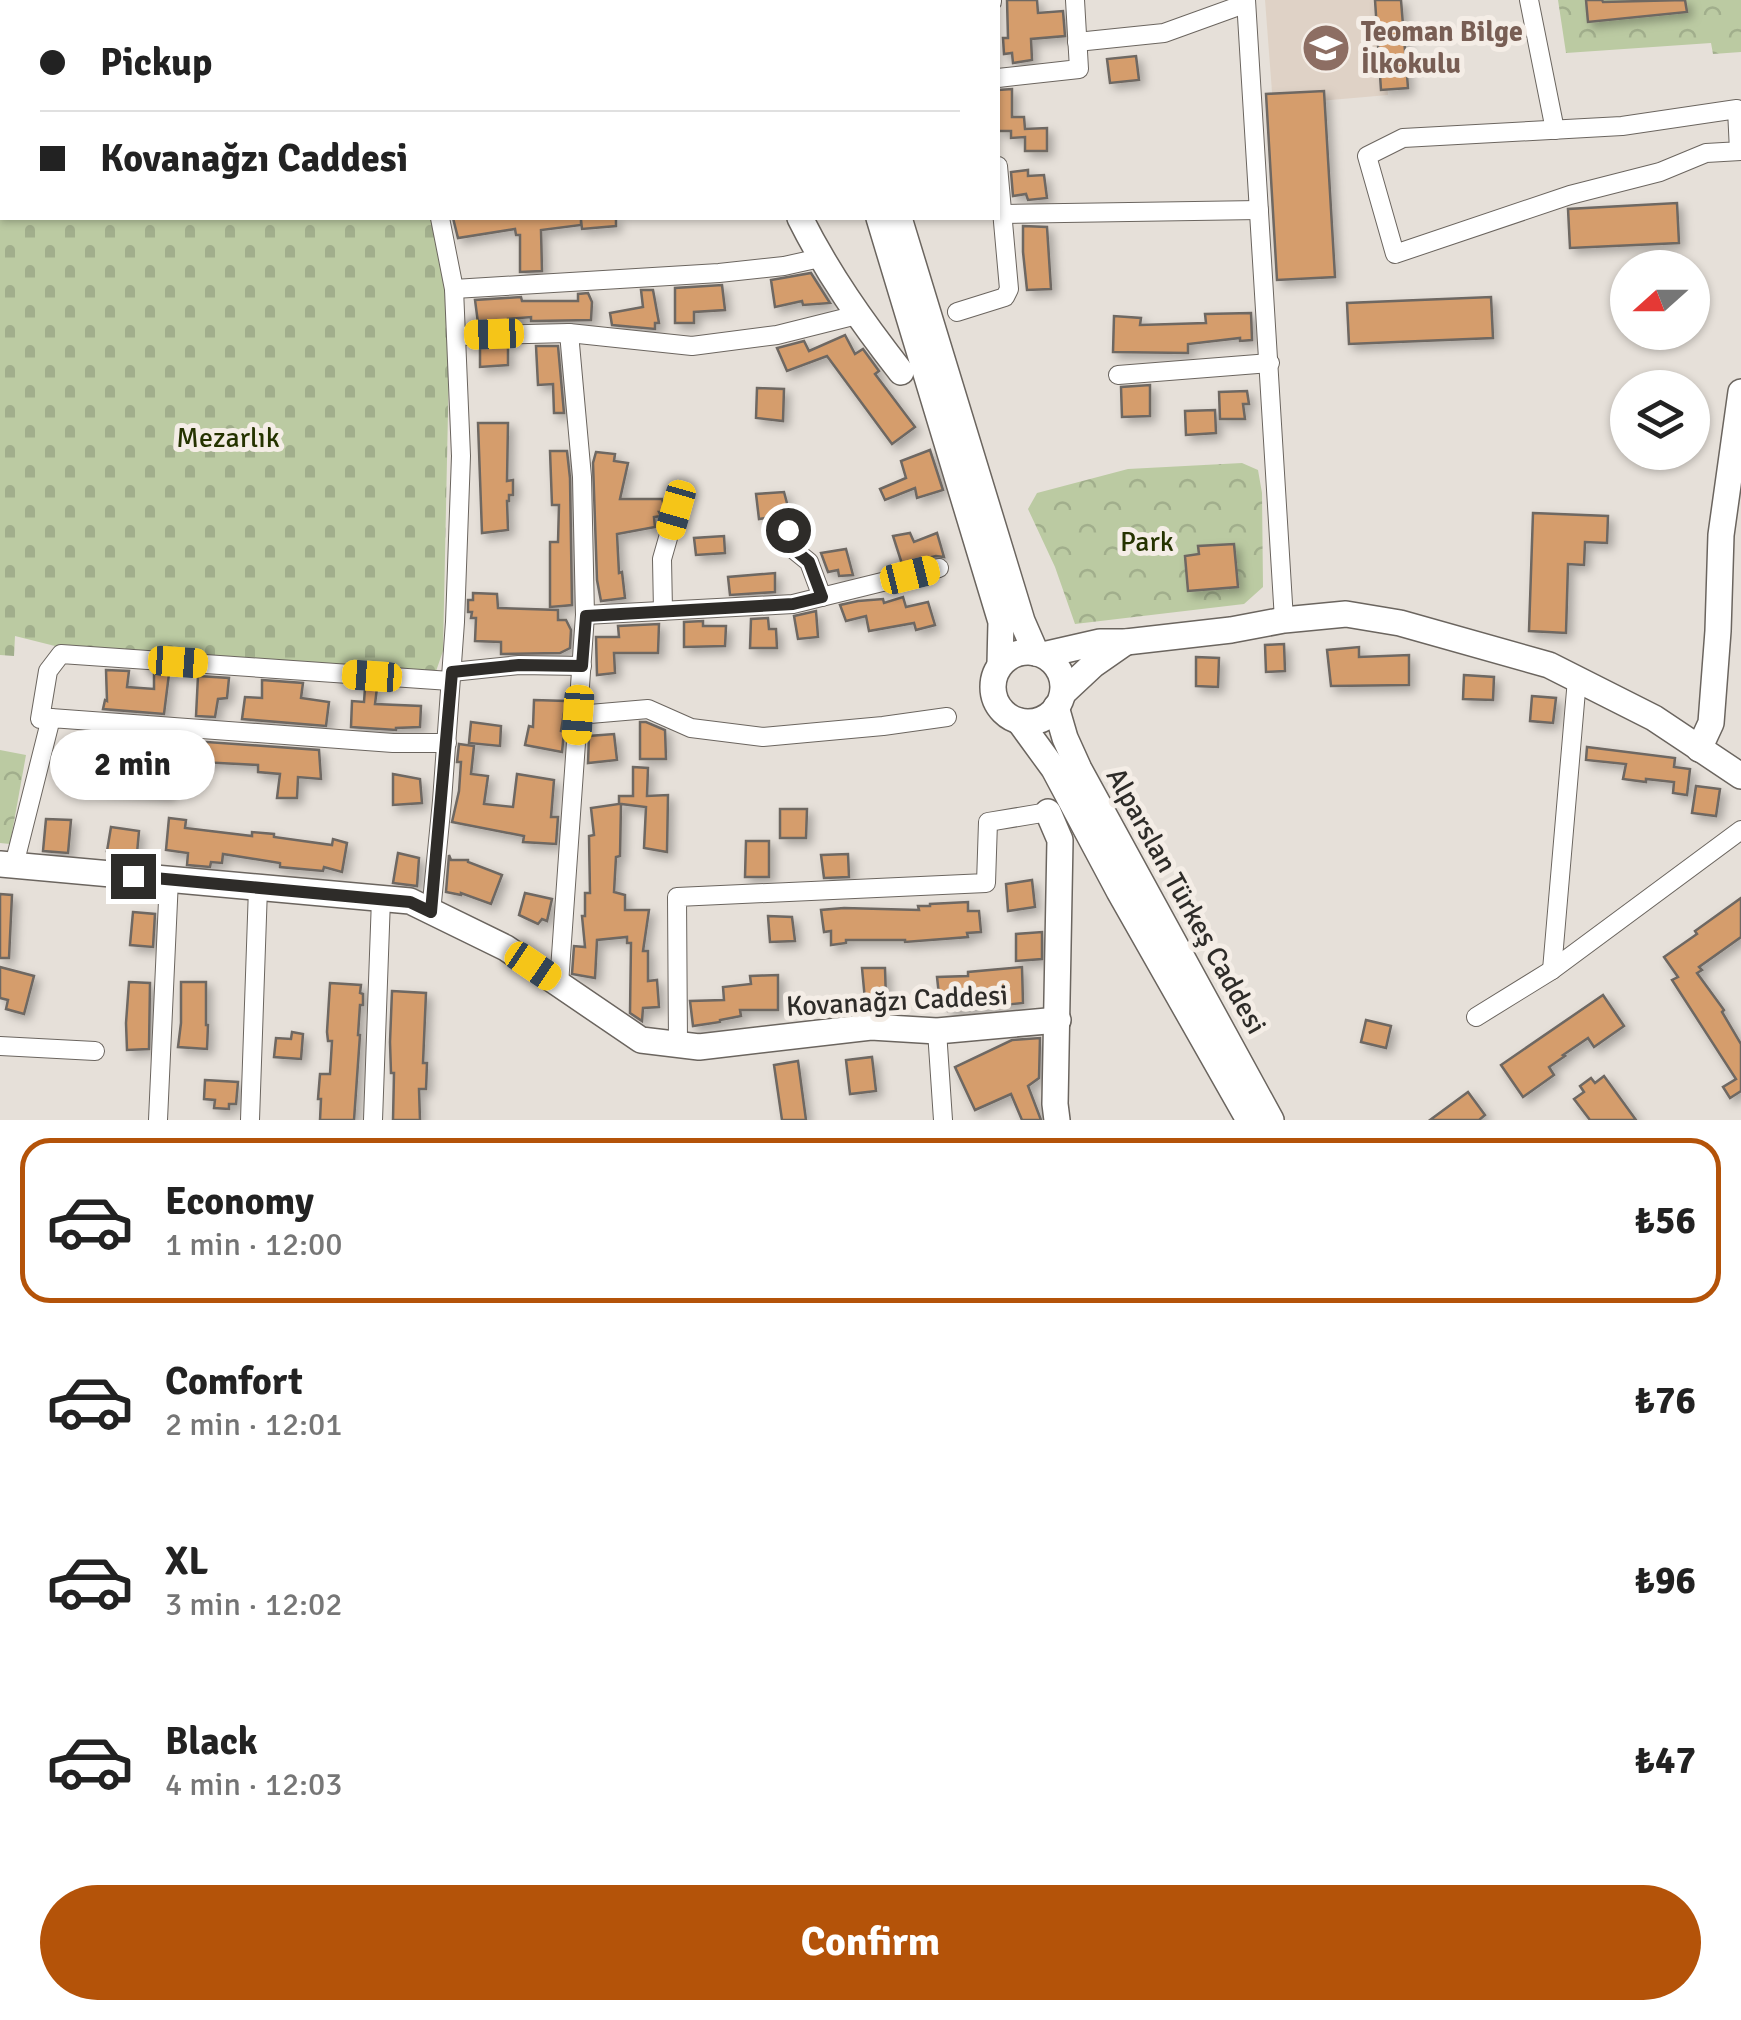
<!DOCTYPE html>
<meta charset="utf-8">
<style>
:root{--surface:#fff;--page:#f2f2f2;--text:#222;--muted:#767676;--line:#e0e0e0;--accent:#b45309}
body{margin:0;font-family:Signika,sans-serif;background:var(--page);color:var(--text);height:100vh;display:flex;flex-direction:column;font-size:38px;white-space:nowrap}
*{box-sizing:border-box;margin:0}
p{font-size:32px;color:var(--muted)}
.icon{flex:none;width:55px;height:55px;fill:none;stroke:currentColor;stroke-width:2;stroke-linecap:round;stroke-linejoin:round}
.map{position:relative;height:1120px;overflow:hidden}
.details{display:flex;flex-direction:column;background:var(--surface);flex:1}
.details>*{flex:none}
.guide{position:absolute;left:0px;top:0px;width:1000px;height:220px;box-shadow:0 2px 8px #0004;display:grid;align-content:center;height:220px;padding:0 40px;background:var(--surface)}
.needle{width:65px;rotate:249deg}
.controls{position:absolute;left:1610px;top:250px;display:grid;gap:20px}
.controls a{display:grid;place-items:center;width:100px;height:100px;border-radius:50%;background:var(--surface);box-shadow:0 2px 8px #0004;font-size:50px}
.end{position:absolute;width:45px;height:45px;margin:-22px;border:12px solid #2e2c29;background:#fff;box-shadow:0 0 0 5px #fff}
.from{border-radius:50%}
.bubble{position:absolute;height:70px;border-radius:35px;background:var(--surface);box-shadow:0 2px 8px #0004;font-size:32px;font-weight:700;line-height:70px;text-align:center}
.car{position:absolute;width:30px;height:60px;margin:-30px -15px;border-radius:12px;box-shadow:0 0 8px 2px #0007;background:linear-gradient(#f5c518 24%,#345 0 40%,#f5c518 0 76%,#345 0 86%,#f5c518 0)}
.guide b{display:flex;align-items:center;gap:35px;height:95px;font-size:38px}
.guide b+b{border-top:2px solid var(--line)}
.guide i{width:25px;height:25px;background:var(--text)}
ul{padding:18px 0 0;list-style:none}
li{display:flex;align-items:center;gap:30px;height:165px;margin:0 20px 15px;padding:0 20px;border:5px solid transparent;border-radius:30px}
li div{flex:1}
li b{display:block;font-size:38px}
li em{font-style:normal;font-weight:700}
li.active{border-color:var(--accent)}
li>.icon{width:90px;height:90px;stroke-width:1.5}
.action{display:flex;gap:20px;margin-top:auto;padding:20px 40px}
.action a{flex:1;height:115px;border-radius:60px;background:var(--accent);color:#fff;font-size:40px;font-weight:700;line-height:115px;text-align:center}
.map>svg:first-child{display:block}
.built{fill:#dfd2c6}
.forest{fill:url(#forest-crowns)}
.cemetery{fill:url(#cemetery-stones)}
.building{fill:#d59d6c;stroke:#6e6762;stroke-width:2.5;filter:url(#shadow)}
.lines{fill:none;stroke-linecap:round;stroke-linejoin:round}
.street-casing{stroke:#6b655f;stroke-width:20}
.secondary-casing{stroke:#6b655f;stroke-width:28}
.street{stroke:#fff;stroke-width:18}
.secondary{stroke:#fff;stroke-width:25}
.rail-casing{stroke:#817d79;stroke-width:9}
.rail{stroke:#f4ede6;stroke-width:5;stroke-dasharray:15;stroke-linecap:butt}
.route{stroke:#2e2c29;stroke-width:12}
.labels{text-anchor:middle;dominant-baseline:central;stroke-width:10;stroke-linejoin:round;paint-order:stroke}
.education-label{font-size:28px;font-weight:bold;fill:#785e54;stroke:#f4ede6;text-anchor:start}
.park-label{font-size:28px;fill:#253300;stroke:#f4ede6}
.street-label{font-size:28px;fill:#2e2c29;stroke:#f4ede6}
</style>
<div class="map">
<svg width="1741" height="1120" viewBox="0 0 1741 1120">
<defs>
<pattern id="forest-crowns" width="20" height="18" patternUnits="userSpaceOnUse" patternTransform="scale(2.5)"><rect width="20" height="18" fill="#bbcaa2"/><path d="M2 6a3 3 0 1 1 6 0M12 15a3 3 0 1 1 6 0" fill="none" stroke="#a1ae8c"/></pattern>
<pattern id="cemetery-stones" width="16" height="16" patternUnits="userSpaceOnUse" patternTransform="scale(2.5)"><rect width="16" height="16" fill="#bbcaa2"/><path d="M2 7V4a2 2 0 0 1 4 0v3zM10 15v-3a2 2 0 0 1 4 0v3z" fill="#a1ae8c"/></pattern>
<filter id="shadow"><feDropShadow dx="5" dy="5" stdDeviation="5" flood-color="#0004"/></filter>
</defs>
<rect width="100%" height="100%" fill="#e6e0d9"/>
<!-- built -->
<path class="built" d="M1265,0H1380L1388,95L1273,105Z"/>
<!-- forest -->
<g class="forest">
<path d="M1558,0H1741V52L1713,54L1711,43L1566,53Z"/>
<path d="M1242,463L1258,470L1262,493L1263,587L1244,604L1075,624L1055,567L1028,509L1037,493L1128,469Z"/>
<path d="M0,750L26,755L10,844L0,843Z"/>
</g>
<!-- cemetery -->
<path class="cemetery" d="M0,182H2V218H431L450,317L443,651L434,677L370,666L59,647L15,636L14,656L0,655Z"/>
<!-- building -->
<g class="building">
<path d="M1007,0H1037L1038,13L1063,11L1065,36L1031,39L1032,60L1013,63L1012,53L1004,54L1003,38H1008Z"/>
<path d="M1375,0H1401L1408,88L1381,90Z"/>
<path d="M1586,0H1602L1603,2L1685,0L1687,12L1588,22Z"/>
<path d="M1136,56L1139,80L1110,83L1107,59Z"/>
<path d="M1012,89V117H1024L1025,129L1047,128V151H1025V137L1011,138V131H998V90Z"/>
<path d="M1324,91L1335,277L1277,280L1266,94Z"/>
<path d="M1028,170V176L1044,175L1047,198L1028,200L1026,194L1013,196L1011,172Z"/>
<path d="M1677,203L1679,243L1570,248L1568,209Z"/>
<path d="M453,218H616V226L582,229L581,220V225L541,230L542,271L520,272V235H516L515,229L458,238Z"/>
<path d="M1023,226L1047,227L1051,289L1027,290L1023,252Z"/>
<path d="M811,273L830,303L803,305L802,301L775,307L771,280Z"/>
<path d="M722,285L725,310L694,312V323H675V288Z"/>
<path d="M641,290H653L659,323H655V329L612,325L610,313L643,307Z"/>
<path d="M588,293L592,302L591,320L535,321H531V317L508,319V322L478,323L475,300L521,297L522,301H578V294Z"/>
<path d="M1491,297L1493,338L1349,344L1347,303Z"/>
<path d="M1251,313L1252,340L1240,341V338L1188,344V353L1113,352L1114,316L1141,318L1140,325L1206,323L1205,314Z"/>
<path d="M845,335L855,354L863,349L879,371L875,374L915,427L892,444L827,356L787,371L777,348L804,341L809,351Z"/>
<path d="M536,346H558L564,413H554L553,384L538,385Z"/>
<path d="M508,347V365L480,367V348Z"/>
<path d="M1150,385V416L1122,417L1121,387Z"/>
<path d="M757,388L784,389L783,421L756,418Z"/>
<path d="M1247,391L1249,404H1243L1245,419H1220L1219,392Z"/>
<path d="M1215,410L1216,433L1186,435L1185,411Z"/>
<path d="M478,423H508L507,481L513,480V495H509V501H507L508,530L482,533Z"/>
<path d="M930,450L943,490L917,498L915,488L885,500L880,489L906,478L901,461Z"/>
<path d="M550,451H567L570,478L572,605L562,606L550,607V542H558L559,505H552Z"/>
<path d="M596,452L615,454L614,461L628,463L620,499H662L664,506L662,512H659L661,516L654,517L655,527L617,534L619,573L622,572L625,598L601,601L597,580L593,463Z"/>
<path d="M784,492L788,507H780L772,517L759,519L756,494Z"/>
<path d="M1533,513L1608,516L1607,543L1585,542L1584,565L1568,564L1566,633L1529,631Z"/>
<path d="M910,533L914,542L937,533L944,557L936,556L902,564L893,536Z"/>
<path d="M724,536L725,553L696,555L694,538Z"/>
<path d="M1234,544L1238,587L1188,591L1185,556L1199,554L1198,546Z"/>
<path d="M846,549L853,575L839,576L838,570L828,572L821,553Z"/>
<path d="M775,573V592L730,595L728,577Z"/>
<path d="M473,593L497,594L498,608L558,610V620H566L571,630L570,648L560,653L501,654V642L475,641L476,618H471L472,612H468V600H473Z"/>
<path d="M903,597L906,607L928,602L935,625L916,630L914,623L869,631L866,616L846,621L840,605L858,601L883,599L884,603Z"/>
<path d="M816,611L818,637L798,639L794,616Z"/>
<path d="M768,618L769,629H776L777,648H750L751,619Z"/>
<path d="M703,621V626H726L725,646L684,647V622Z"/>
<path d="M659,624L658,653H614L615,673L597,675L596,637H619L618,626Z"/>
<path d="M1284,644L1285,671L1266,672L1265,645Z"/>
<path d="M1359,647V657L1409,655V685L1331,686L1327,650Z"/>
<path d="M1196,657L1219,658L1218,687L1196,686Z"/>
<path d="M106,670L129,671L127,687L154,689V673L169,674L164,714L103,709L105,700L107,701Z"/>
<path d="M1464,675L1494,677L1493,700L1463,699Z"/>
<path d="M198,676L229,678L227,698L218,699L215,717L196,716Z"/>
<path d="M262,680L303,683L301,698L329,702L326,726L242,719L245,697L262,698Z"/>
<path d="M365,688H377L375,704L421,706L420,727L396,728V730L351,727L352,701L364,702Z"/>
<path d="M1532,696L1556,698L1553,723L1530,721Z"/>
<path d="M534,700L566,701L561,731L564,732L562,752L525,745L529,726L533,727Z"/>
<path d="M471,722L501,726L500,746L469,743Z"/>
<path d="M640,722H646L665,730L666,759H640Z"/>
<path d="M614,734L617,760L588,763L589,736Z"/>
<path d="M100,739H151V742L178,746L179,740L319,750L321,779L298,777L297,798H277L280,774L258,772V765L200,762V766L174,764L169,796L98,788Z"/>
<path d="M459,744L474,746L471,774L488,776L484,804L513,807L517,774L554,780L551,817H558L556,844L523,842L524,836L452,822L459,791L461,762H457Z"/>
<path d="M1587,747L1675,758L1674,767L1690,769L1687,795L1673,793L1674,782L1646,779V782L1623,779L1626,764L1586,760Z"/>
<path d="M633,767L648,768L647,796L668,795L667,852L644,848L646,807L621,804L620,856L616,857L614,892L625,895V910H649L643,951H648V981L657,980L659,1007L643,1008L642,1021L630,1013L631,943H627V937L597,940L595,978L572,974L574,946L585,947L582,916H585V893H590L589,836L594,835L591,808L619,804V796H633Z"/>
<path d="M393,774L420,779L422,803L393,805Z"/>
<path d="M1696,786L1720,789L1716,816L1692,813Z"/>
<path d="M780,809H807L806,838H780Z"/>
<path d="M169,818L186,820L185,828L252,836V832L274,834V837L332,845L333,839L347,843L342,872L324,867L323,871L280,867V863L223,854L222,863L211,862L210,867L187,865L188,853L166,850Z"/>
<path d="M46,819L71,820L68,853L43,851Z"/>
<path d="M111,827L139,831L137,853L107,851Z"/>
<path d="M746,841H769V877H745Z"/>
<path d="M398,853L419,858L417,886L393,883Z"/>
<path d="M848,854L849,877L824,878L821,855Z"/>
<path d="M449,855L451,860H468V862L502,875L491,904L461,893V895L446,892Z"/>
<path d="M1032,880L1035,907L1008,911L1006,884Z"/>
<path d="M525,893L552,899L547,921L542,919L538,924L519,915Z"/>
<path d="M0,894L12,895L9,958H0Z"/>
<path d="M1741,898V937L1699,967L1702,970L1697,973L1724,1010L1722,1012L1741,1044V1091L1730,1098L1723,1087L1736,1079L1672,980L1678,977L1664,957L1697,934L1695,931Z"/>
<path d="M968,902V911H979L981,932L967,933L968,937L905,942V940H846V943L831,945V931L824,932L821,910L844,908L919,910L918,906H930V904Z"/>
<path d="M133,912L155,914L153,947L130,945Z"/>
<path d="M768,916L792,917L795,941L770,942Z"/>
<path d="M1042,932V959L1016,961V934Z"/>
<path d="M0,967L34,976L24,1014L6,1009L8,1000L0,998Z"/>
<path d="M1022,967L1023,1003L948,1011L946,995H939L937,977L968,976V972Z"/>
<path d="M862,968H885L886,1000H865Z"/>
<path d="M778,975V1010H740L741,1016L720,1020V1022L693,1026L690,1001L724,1000L723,987L751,984L750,976Z"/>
<path d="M129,982L150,983L149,1049L127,1050L126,1023Z"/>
<path d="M181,982H206V1025H208L207,1049L178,1047L181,1023Z"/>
<path d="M330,983L361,985L360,993L363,994V1005H360L358,1035H360L354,1120H320L321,1099H318L320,1074H330L332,1041H328L327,1032Z"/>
<path d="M392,991L426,993L423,1063H427L426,1089H419L420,1120H393L394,1073H391L390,1042Z"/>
<path d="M1603,995L1624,1026L1594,1047L1588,1038L1563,1055L1565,1056L1549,1067L1554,1075L1523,1097L1501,1065Z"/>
<path d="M1366,1020L1391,1026L1386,1048L1361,1042Z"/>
<path d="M292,1032L303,1034L301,1059L274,1057L276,1038L291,1039Z"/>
<path d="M1040,1038L1039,1078L1028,1086L1041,1120H1022L1011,1094L975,1110L955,1067L1012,1040Z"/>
<path d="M872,1057L876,1091L850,1094L846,1060Z"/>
<path d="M798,1061L806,1120H782L774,1065Z"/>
<path d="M1604,1076L1636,1120H1590L1574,1099L1584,1092L1580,1086L1591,1078L1595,1083Z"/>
<path d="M205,1080L238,1082L236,1104H229V1109L214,1108L215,1100L204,1099Z"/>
<path d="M1468,1092L1485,1115L1479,1120H1430Z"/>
</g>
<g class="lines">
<!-- street casing -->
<g class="street-casing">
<g id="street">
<path d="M992,0V2"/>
<path d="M1246,0L1284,620"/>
<path d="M1529,0L1555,130"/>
<path d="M188,2L190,0"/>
<path d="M1077,42L1164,33L1236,7L1246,6"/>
<path d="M998,78L1079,69L1075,0"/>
<path d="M1739,151L1737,109L1622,126L1403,138L1367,156L1395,254L1570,195L1660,172L1706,153L1741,151"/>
<path d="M0,174H2"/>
<path d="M1003,214L1259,210"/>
<path d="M454,289L719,273L784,266L820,258"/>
<path d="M957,312L1005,297L1009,289L998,166"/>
<path d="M456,336L569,333L692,346L777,335L857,315"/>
<path d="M1118,375L1270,363"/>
<path d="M784,519L793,549L809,562L822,597"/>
<path d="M663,611L662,559L676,510"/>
<path d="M585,615L793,604L939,568"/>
<path d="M452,672L519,665L582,666"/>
<path d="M578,715L648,709L691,728L763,737L883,726L947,717"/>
<path d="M51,718L40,719L48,671L61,654L450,681"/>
<path d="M14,865L51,718L393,743H447"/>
<path d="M431,912L442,801L455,622L461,456L454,289L440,218"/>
<path d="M1552,970L1577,679"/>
<path d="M559,984L585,615L582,477L569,333"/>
<path d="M1476,1017L1552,970L1741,830"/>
<path d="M937,1031L943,1120"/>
<path d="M678,1044L677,897L986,883L988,822L1048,812"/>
<path d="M0,1046L95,1051"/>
<path d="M158,1120L169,879"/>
<path d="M250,1120L258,888"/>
<path d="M373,1120L381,899"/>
</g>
</g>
<!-- secondary casing -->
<g class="secondary-casing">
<g id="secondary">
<path d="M696,0L697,2"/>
<path d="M793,0L795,2"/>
<path d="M813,0L814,2"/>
<path d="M832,0L833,2"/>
<path d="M81,2L83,0"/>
<path d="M0,93L2,90"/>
<path d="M800,218C828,274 862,322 901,372"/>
<path d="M879,218L1001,622L1000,664"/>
<path d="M899,218L1022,621L1036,653"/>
<circle cx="1028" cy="687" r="35"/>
<path d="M1043,655L1100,642H1126L1231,630L1284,620L1346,614L1400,623L1549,665L1654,718L1741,776"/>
<path d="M1063,693L1093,665L1126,642"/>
<path d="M1056,707L1065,738L1079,769L1271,1120"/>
<path d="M1019,721L1054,769L1119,891L1249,1120"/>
<path d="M1699,749L1711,723L1718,631L1721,535L1741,392"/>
<path d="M1048,812L1060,840L1055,1104L1057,1120"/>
<path d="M0,864L410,901L506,948L641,1040L699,1047L871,1027L937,1031L1058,1020"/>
</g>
</g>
<!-- street -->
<use href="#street" class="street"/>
<!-- secondary -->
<use href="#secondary" class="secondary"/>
<!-- rail casing -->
<g class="rail-casing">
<g id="rail">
<path d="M49,2L51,0"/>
<path d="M0,42L2,39"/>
<path d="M0,61L2,58"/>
</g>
</g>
<!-- rail -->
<use href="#rail" class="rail"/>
</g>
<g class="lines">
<!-- route -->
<path class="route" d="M133,876L410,902L431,912L452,672L519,665L582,666L586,616L793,604L822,597L809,562L794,549L788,530"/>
</g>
<!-- icons -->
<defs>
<g id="school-disc" transform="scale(2.5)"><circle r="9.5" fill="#8d6e63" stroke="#f4ede6"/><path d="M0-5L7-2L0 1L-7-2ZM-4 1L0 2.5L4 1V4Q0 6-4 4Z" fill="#fff"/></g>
</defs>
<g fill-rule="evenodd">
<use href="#school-disc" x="1326" y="48"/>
</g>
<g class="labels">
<!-- education labels -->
<g class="education-label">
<text x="1361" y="32">Teoman Bilge<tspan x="1361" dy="32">İlkokulu</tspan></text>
</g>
<!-- park labels -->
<g class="park-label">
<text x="228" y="438">Mezarlık</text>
<text x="1147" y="542">Park</text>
</g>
<!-- street labels -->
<g class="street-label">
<text transform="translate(1186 901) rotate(61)">Alparslan Türkeş Caddesi</text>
<text transform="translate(897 1001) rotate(-3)">Kovanağzı Caddesi</text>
</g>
</g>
</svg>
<div class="controls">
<a><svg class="needle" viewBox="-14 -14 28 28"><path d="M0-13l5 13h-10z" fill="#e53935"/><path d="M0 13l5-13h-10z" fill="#767676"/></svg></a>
<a><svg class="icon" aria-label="layers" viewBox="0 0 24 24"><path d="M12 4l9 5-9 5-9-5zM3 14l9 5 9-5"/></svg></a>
</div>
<i class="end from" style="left:788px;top:530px"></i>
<i class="end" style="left:133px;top:876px"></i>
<div class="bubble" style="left:50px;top:730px;width:165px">2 min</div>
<i class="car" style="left:494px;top:334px;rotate:268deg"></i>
<i class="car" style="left:676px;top:510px;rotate:196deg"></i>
<i class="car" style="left:910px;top:575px;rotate:76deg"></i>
<i class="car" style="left:178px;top:662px;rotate:94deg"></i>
<i class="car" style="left:372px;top:676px;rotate:274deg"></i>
<i class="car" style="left:578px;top:715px;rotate:184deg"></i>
<i class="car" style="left:533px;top:966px;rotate:124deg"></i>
<div class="guide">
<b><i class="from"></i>Pickup</b>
<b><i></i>Kovanağzı Caddesi</b>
</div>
</div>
<section class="details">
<ul>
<li class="active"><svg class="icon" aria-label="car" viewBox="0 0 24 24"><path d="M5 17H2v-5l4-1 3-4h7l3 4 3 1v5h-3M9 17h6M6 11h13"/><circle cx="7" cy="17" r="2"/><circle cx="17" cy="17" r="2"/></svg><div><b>Economy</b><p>1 min · 12:00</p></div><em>₺56</em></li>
<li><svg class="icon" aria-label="car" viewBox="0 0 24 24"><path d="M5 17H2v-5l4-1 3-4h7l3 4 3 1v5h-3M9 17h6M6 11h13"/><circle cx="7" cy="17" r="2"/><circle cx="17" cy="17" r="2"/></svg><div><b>Comfort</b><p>2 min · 12:01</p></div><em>₺76</em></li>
<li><svg class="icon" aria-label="car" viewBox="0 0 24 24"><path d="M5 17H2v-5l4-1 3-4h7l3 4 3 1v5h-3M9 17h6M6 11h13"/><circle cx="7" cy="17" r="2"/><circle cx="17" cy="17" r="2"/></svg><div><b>XL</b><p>3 min · 12:02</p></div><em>₺96</em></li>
<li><svg class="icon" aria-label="car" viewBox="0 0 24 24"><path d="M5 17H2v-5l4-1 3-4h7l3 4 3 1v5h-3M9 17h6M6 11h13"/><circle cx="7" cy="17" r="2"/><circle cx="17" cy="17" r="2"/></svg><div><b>Black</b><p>4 min · 12:03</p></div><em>₺47</em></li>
</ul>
<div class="action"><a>Confirm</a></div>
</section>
